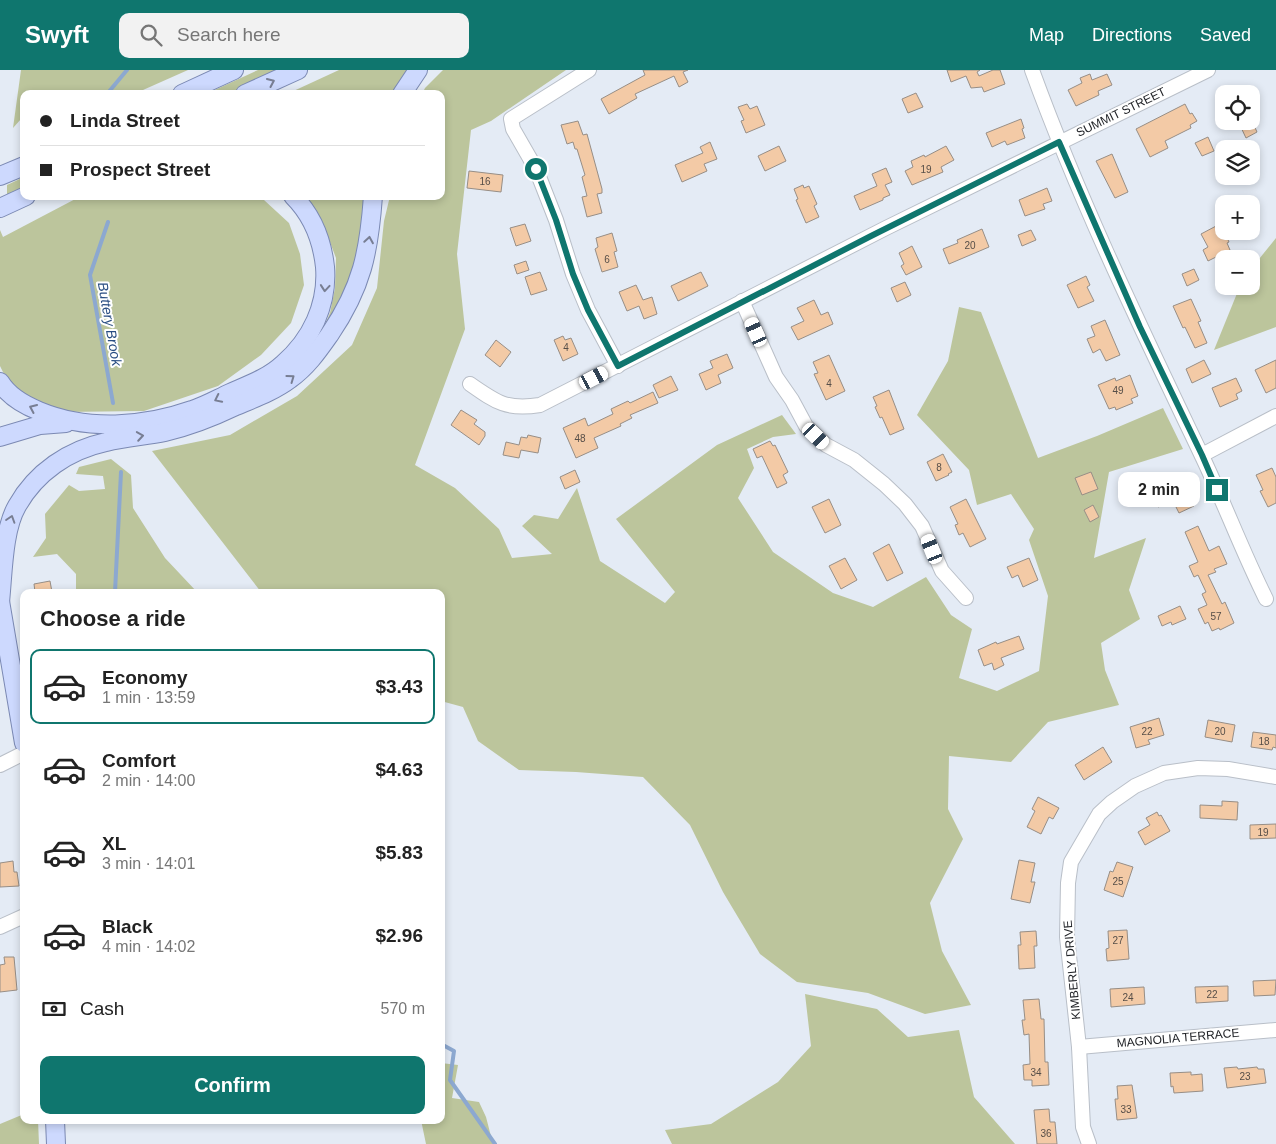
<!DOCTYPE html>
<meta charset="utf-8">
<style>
:root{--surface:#fff;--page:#f2f2f2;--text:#222;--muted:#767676;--line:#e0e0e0;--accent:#0f766e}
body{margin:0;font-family:Helvetica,sans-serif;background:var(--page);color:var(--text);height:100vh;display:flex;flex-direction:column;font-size:19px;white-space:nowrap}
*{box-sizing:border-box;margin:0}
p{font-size:16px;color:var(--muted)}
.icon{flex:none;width:28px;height:28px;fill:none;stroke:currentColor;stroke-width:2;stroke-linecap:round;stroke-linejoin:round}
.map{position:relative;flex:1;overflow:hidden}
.details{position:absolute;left:20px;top:519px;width:425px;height:535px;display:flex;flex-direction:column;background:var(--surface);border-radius:10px;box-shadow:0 2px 8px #0003}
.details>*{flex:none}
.banner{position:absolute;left:20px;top:20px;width:425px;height:110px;border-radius:10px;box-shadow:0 2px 8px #0003;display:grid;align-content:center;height:110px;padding:0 20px;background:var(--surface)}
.buttons{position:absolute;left:1215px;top:15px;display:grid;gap:10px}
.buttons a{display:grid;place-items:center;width:45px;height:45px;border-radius:10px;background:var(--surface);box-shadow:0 2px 8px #0003;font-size:25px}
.end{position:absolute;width:22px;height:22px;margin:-11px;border:6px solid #0f766e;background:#fff;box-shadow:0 0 0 2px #fff}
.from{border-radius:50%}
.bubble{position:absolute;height:35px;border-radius:10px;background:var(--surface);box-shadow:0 2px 8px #0003;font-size:16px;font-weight:800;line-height:35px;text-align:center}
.car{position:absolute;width:15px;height:30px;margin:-15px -8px;border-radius:6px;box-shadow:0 0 4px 1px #0007;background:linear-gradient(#fff 24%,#345 0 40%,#fff 0 76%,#345 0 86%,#fff 0)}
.banner b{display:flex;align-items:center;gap:18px;height:48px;font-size:19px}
.banner b+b{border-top:1px solid var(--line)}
.banner i{width:12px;height:12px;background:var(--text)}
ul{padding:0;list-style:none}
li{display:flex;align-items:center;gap:15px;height:75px;margin:0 10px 8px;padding:0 10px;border:2px solid transparent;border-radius:10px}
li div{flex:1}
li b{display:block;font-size:19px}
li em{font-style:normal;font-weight:800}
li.on{border-color:var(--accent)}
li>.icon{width:45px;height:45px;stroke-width:1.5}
h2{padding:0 20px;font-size:22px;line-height:60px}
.pay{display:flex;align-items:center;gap:12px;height:55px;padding:0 20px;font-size:19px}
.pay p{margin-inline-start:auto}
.button{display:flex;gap:10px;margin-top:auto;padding:10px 20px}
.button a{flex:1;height:58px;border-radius:10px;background:var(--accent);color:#fff;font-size:20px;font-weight:800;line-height:58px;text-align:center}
header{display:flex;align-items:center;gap:30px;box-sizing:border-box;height:70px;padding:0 25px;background:var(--accent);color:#fff}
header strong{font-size:24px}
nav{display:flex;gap:28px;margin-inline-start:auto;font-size:18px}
.search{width:350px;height:45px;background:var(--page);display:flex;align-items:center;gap:12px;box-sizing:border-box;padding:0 18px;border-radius:10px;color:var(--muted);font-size:19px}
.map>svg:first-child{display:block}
.green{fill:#bcc59c}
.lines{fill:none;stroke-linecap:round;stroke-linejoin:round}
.stream{stroke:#8ca8d0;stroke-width:4}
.building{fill:#f3caa6;stroke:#978e86}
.minor-casing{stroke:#b9bfc8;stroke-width:16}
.major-casing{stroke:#7b89b3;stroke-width:20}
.minor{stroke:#fff;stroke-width:14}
.major{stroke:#cdd9fe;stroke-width:18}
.oneway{stroke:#787e93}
.route{stroke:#0f766e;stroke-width:6}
.labels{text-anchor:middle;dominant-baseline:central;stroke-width:4;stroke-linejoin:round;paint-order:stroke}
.number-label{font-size:10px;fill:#564e48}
.street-label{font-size:12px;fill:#222428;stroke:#fff}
.water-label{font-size:14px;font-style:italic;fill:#294d82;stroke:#fff}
</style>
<header>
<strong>Swyft</strong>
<div class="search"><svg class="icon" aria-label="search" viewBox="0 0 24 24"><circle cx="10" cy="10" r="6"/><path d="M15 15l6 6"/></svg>Search here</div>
<nav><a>Map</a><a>Directions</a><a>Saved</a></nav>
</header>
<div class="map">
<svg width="1276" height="1074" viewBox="0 0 1276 1074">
<rect width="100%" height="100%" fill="#e4ebf5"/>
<!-- green -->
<g class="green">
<path d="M21,0H188L134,24H24V61L21,49L13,58Z"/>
<path d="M258,0H283L232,24H206Z"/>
<path d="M339,0H411L396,24H287Z"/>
<path d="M443,0H566L491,51L471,60L457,184L465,259L415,395L455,418L499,459L512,488L552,484L522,456L534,445L558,449L577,418L600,491L665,533L675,522L616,449L717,375L782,345L796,364L773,367L747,379L754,398L738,428L773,482L833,523L873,537L926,507L951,545L972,559L959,608L997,621L1039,601L1048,526L1029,470L1034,459L1011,424L977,435L969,400L917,345L948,291L959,237L981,242L1038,388L1097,366L1163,338L1183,379L1109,402L1094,488L1146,468L1129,520L1140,549L1101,573L1105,600L1119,635L1048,652L1011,692L949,686L948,739L963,769L930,833L942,881L971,935L925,944L868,923L797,912L760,884L723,822L690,755L643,707L576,702L519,700L478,671L463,637L441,631V522H261L152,381L230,365L297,326L352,275L377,218L384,151L390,126H441V24H422L425,18Z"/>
<path d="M24,107V119L7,127V115Z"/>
<path d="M81,126H255L264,130L289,153L300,184L304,215L291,253L261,285L218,316L144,341L63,342L31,333L7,310L0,296V160L3,167Z"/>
<path d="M305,126H367L361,172L346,226L322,261L330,243L335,218L336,188L322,151Z"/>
<path d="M1276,168V257L1214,280L1240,216H1251V199Z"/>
<path d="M111,389L131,405L133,438L165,488L197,522H76V504L57,484L33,487L46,468L45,444L69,415L79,421L105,419L103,406L76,404L79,397Z"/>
<path d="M805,924L877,939L908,967L959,960L974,1027L1015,1074H672L665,1060L711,1054L778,1012L811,976Z"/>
<path d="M441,993L458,995L452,1028L479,1032L486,1047L493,1074H426L421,1050H441Z"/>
<path d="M24,1044V1050H38L39,1074H0V1054Z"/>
</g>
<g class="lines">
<!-- stream -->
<g class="stream">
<path d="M107,24L127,0"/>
<path d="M108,152L90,205L113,333"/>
<path d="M115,522L121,402"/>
<path d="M441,974L454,981L450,1010L495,1074"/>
</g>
</g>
<!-- building -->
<g class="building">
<path d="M643,0H688L683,2L688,12L679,17L674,6L635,24L637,28L609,44L601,29L645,5Z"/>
<path d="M947,0H980L977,2L979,6L993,0H1000L1005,14L984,22L982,17L971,18L966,6L951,12Z"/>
<path d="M1090,4L1092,10L1107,4L1112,15L1098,21L1099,25L1076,36L1068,20L1082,13L1080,8Z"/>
<path d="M916,23L923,37L908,43L902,29Z"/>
<path d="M747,34L750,39L757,36L765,55L746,63L741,51L744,50L738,37Z"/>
<path d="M1185,34L1190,44L1192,43L1197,51L1190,55L1191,58L1165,71L1168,78L1150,87L1136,59Z"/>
<path d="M1021,49L1024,58L1022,59L1025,68L1007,75L1005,71L992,77L986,63Z"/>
<path d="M578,51L583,65L587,64L602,119V123L597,124L602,143L587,147L582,127L587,126L582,107L585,105L577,79H575L573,72L567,74L561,55Z"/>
<path d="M1238,51H1252L1257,62L1246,68Z"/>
<path d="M1208,67L1214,81L1202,86L1195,73Z"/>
<path d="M710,72L717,89L704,94L707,101L682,112L675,95L703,83L700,77Z"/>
<path d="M779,76L786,91L765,101L758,86Z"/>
<path d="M946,76L954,90L941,97L943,102L912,115L905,101L913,97L911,91L924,85L925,87Z"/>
<path d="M1112,84L1128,122L1115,128L1096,91Z"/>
<path d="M886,98L892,112L885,115L890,125L883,128V130L860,140L854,126L877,116L872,104Z"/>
<path d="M469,101L503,105L501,122L467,118Z"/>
<path d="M803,115L804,118L809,116L817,134L814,136L819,147L806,153L796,130L798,129L794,119Z"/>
<path d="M1047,118L1052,131L1043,134L1045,139L1025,146L1019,130Z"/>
<path d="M525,154L531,171L516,176L510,158Z"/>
<path d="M1218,155L1222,164L1225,163L1229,172L1227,173L1230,180L1208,191L1203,180L1208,177L1201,164Z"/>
<path d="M982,159L989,177L949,194L943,179L958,173L957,170Z"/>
<path d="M1031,160L1036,170L1022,176L1018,165Z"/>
<path d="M612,163L617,181L614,182L618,197L602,202L595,179L598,177L596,168Z"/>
<path d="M912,176L922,197L906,205L901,196L904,194L899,183Z"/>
<path d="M526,191L529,200L517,204L514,195Z"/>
<path d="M1194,199L1199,210L1187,216L1182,204Z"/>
<path d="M540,202L547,220L531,225L525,207Z"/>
<path d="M701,202L708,216L678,231L671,216Z"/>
<path d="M1086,206L1090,215L1087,217L1094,231L1078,238L1067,215Z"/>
<path d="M905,212L911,225L897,232L891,218Z"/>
<path d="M636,215L643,230L652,227L657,244L644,249L639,236L627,241L619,222Z"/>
<path d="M1191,229L1201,251L1198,252L1207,273L1195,278L1185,257L1183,258L1173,236Z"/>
<path d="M814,230L821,245L828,242L833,254L798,270L791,257L804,251L797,238Z"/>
<path d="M1105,250L1120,285L1106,291L1100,279L1093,283L1087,269L1095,266L1091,256Z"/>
<path d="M563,266L565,270L571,268L578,284L563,291L554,270Z"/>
<path d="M496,270L511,282L500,297L485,285Z"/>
<path d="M727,284L733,298L718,305L721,313L706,320L699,304L713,298L710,291Z"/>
<path d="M829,285L845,321L826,330L814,304L818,303L813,292Z"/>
<path d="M1204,290L1211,304L1192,313L1186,299Z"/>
<path d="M1276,290V318L1266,323L1255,300Z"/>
<path d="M1130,305L1138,326L1131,329L1133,333L1116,340L1115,337L1109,339L1098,315L1115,308L1116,311Z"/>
<path d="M671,306L678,320L659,328L653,315Z"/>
<path d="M1236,308L1242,321L1236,324L1238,329L1220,337L1212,318Z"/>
<path d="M889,320L904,359L890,365L882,347L880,348L875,337L877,336L873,327Z"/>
<path d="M653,322L658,333L630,345L632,348L620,354L621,356L594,368L598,378L576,388L563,358L585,348L588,356L613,344L611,339L628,331L630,333Z"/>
<path d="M461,340L477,350L474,354L485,362V366L479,375L451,355Z"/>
<path d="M528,365L541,368L538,383L521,380L519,388L503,385L506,372L519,375L521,367L527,368Z"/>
<path d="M770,371L773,376L775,375L788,402L783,405L787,413L777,418L762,386L757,388L753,379Z"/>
<path d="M943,384L952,402L948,404L949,405L936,411L927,392Z"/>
<path d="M1272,398L1276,407V433L1268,437L1260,421L1263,420L1256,405Z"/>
<path d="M575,400L580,412L565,419L560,407Z"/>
<path d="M1091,402L1098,419L1082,425L1075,408Z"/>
<path d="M1179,403L1194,436L1179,443L1173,431L1158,437L1152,425L1171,416L1168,408Z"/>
<path d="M829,429L841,455L825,463L812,437Z"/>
<path d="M966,429L986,469L970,477L963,463L959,465L955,455L958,454L950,437Z"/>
<path d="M1093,435L1099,447L1090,452L1084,440Z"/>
<path d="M1198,456L1209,481L1219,476L1227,494L1214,499L1216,502L1208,505L1222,534L1225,532L1234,553L1220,560L1219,558L1212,561L1208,552L1205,554L1198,539L1207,535L1202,524L1206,522L1198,505L1194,507L1189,496L1198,492L1185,462Z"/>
<path d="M889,474L903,503L887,511L873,483Z"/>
<path d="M845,488L857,510L841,519L829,496Z"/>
<path d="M1029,488L1038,510L1023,517L1018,505L1012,508L1007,497Z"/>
<path d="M50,511L52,522H35L34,514Z"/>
<path d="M1180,536L1186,549L1172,555L1171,552L1162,556L1158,546Z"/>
<path d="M1019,566L1024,579L1001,588L1004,595L994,600L992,593L984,596L978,580L996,572L997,574Z"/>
<path d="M1159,648L1164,665L1148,670L1150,674L1136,678L1130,657Z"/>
<path d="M1208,650L1235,655L1232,672L1205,667Z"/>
<path d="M1253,662L1276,665V678L1273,677L1272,680L1251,677Z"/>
<path d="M1103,677L1112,692L1084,710L1075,695Z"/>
<path d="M1038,727L1059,738L1053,749L1049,747L1041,764L1027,757L1035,741L1032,739Z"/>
<path d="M1222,731L1238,732L1237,750L1200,748V735L1222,736Z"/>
<path d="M1157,742L1159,746L1161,745L1170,761L1145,775L1138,762L1150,755L1146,748Z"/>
<path d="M1276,754V768L1250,769V755Z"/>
<path d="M1019,790L1035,793L1031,812H1035L1030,833L1011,829Z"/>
<path d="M13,791L14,802H17L19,816L0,817V793Z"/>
<path d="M1117,792L1133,797L1123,827L1104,820L1110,801L1113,802Z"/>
<path d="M1127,860L1129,889L1107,891L1106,879L1109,878L1108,861Z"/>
<path d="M1036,861L1037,876H1034L1035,898L1019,899L1018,875H1021L1020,862Z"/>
<path d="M4,887H14L17,920L0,922V895L5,894Z"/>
<path d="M1276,910L1275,925L1254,926L1253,911Z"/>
<path d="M1228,916V931L1196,933L1195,917Z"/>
<path d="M1144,917L1145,934L1111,937L1110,919Z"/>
<path d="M1039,929L1041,949H1044L1045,992H1048L1049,1015L1032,1016V1010H1024L1023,995L1030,994L1029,964L1024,965L1022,950H1025L1023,930Z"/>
<path d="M1237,997L1238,999L1257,997L1258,999H1264L1266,1013L1227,1018L1224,998Z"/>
<path d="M1191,1002V1005L1202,1004L1203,1021L1174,1023L1173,1016L1171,1017L1170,1003Z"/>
<path d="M1132,1015L1137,1048L1117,1050L1115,1029H1118L1117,1016Z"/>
<path d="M1049,1039L1050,1052H1055L1057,1074H1037L1034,1040Z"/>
</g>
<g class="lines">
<!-- minor casing -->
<g class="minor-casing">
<g id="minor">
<path d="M589,0L511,49L513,59L536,99L556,150L573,204L588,240L618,296"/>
<path d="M1032,0C1080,132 1141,258 1201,384C1224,432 1242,481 1266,529"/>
<path d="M742,231L776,307L792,330L806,356L826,375L854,390L884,414L905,434L922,456L942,501L966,528"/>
<path d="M470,314C497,333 507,340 540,335L886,158L1208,0"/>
<path d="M1202,385L1276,346"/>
<path d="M0,695L24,683"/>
<path d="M0,857L24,846"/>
<path d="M1079,977L1276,960"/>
<path d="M1089,1074L1083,1057L1079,977L1067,867L1068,813L1071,792L1099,744L1112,732L1135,716L1164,703L1198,698L1228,699L1276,707"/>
</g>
</g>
<!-- major casing -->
<g class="major-casing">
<g id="major">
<path d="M182,24L234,0"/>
<path d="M245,24L298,0"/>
<path d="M402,24L418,0"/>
<path d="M0,106L24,96"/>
<path d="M0,138L26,126"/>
<path d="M0,312C9,327 24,335 39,341C87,361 144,357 192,340C205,336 217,329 230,323C248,315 268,308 283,294C311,270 328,235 325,197C322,169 313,146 293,126"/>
<path d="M0,367L40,355L66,353"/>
<path d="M0,531L24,673"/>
<path d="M0,532C3,504 3,460 17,436C36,402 69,380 106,372C126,367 146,366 165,362C191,356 213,347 236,336C255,328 274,321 290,309C307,297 318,281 330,264C362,217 369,182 373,126"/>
<path d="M55,1050L56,1074"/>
</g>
</g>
<!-- minor -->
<use href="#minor" class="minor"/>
<!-- major -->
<use href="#major" class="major"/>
</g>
<!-- one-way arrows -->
<defs><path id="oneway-chevron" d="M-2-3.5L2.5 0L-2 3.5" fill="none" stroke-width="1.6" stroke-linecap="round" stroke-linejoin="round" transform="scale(1.25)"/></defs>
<g class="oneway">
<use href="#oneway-chevron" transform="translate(271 12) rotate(-24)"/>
<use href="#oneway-chevron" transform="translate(369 170) rotate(-81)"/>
<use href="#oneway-chevron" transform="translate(325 218) rotate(95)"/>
<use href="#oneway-chevron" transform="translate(291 308) rotate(-36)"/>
<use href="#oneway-chevron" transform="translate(218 329) rotate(154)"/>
<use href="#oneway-chevron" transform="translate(33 338) rotate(-156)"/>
<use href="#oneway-chevron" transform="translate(140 366) rotate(-9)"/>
<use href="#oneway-chevron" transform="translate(11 449) rotate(-72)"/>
</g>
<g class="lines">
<!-- route -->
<path class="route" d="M536,99L556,150L573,204L588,240L618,296L871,166L1059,72L1140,257L1202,385L1217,420"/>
</g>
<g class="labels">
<!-- number labels -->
<g class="number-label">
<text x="926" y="99">19</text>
<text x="485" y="111">16</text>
<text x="970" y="175">20</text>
<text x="607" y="189">6</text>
<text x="566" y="277">4</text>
<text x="829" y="313">4</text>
<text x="1118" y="320">49</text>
<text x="580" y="368">48</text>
<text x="939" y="397">8</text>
<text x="1216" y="546">57</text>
<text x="1147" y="661">22</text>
<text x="1220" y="661">20</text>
<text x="1264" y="671">18</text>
<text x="1263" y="762">19</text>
<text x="1118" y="811">25</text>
<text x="1118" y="870">27</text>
<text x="1212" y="924">22</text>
<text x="1128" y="927">24</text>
<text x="1036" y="1002">34</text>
<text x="1245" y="1006">23</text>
<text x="1126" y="1039">33</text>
<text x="1046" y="1063">36</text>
</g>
<!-- street labels -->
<g class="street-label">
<text transform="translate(1121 42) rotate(-26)">SUMMIT STREET</text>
<text transform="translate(1072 900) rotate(-95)">KIMBERLY DRIVE</text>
<text transform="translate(1178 968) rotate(-5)">MAGNOLIA TERRACE</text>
</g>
<!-- water labels -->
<g class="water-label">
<text transform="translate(110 254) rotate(80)">Buttery Brook</text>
</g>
</g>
</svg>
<div class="buttons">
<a><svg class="icon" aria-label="locate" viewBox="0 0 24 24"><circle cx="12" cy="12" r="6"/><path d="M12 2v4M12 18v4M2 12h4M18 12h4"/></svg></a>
<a><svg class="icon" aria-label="layers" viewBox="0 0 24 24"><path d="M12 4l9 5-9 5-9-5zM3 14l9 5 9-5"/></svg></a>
<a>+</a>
<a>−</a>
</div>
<i class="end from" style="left:536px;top:99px"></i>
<i class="end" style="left:1217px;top:420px"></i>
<div class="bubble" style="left:1118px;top:402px;width:82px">2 min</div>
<i class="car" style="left:756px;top:262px;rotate:336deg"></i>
<i class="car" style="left:594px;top:308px;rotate:62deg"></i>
<i class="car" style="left:816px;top:366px;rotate:134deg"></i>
<i class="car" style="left:932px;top:479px;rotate:338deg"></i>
<div class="banner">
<b><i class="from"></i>Linda Street</b>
<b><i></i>Prospect Street</b>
</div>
<section class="details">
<h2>Choose a ride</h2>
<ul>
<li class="on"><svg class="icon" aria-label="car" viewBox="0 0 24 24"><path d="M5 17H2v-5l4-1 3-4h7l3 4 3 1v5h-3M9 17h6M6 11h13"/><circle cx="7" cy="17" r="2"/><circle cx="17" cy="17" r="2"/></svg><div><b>Economy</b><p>1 min · 13:59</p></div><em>$3.43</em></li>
<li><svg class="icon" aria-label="car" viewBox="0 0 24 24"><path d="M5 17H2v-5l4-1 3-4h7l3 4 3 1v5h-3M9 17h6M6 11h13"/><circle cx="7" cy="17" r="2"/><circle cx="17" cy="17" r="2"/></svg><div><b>Comfort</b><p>2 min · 14:00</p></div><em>$4.63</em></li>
<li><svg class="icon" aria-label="car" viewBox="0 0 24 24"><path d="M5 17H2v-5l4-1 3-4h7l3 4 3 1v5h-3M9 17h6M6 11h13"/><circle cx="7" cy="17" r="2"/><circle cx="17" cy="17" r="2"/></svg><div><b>XL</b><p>3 min · 14:01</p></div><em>$5.83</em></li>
<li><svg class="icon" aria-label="car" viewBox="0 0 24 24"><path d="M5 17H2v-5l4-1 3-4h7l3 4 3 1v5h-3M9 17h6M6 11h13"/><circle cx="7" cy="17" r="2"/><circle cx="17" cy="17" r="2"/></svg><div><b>Black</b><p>4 min · 14:02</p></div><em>$2.96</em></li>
</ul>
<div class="pay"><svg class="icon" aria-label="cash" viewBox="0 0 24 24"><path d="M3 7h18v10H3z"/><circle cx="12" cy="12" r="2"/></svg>Cash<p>570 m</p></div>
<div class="button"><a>Confirm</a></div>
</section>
</div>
